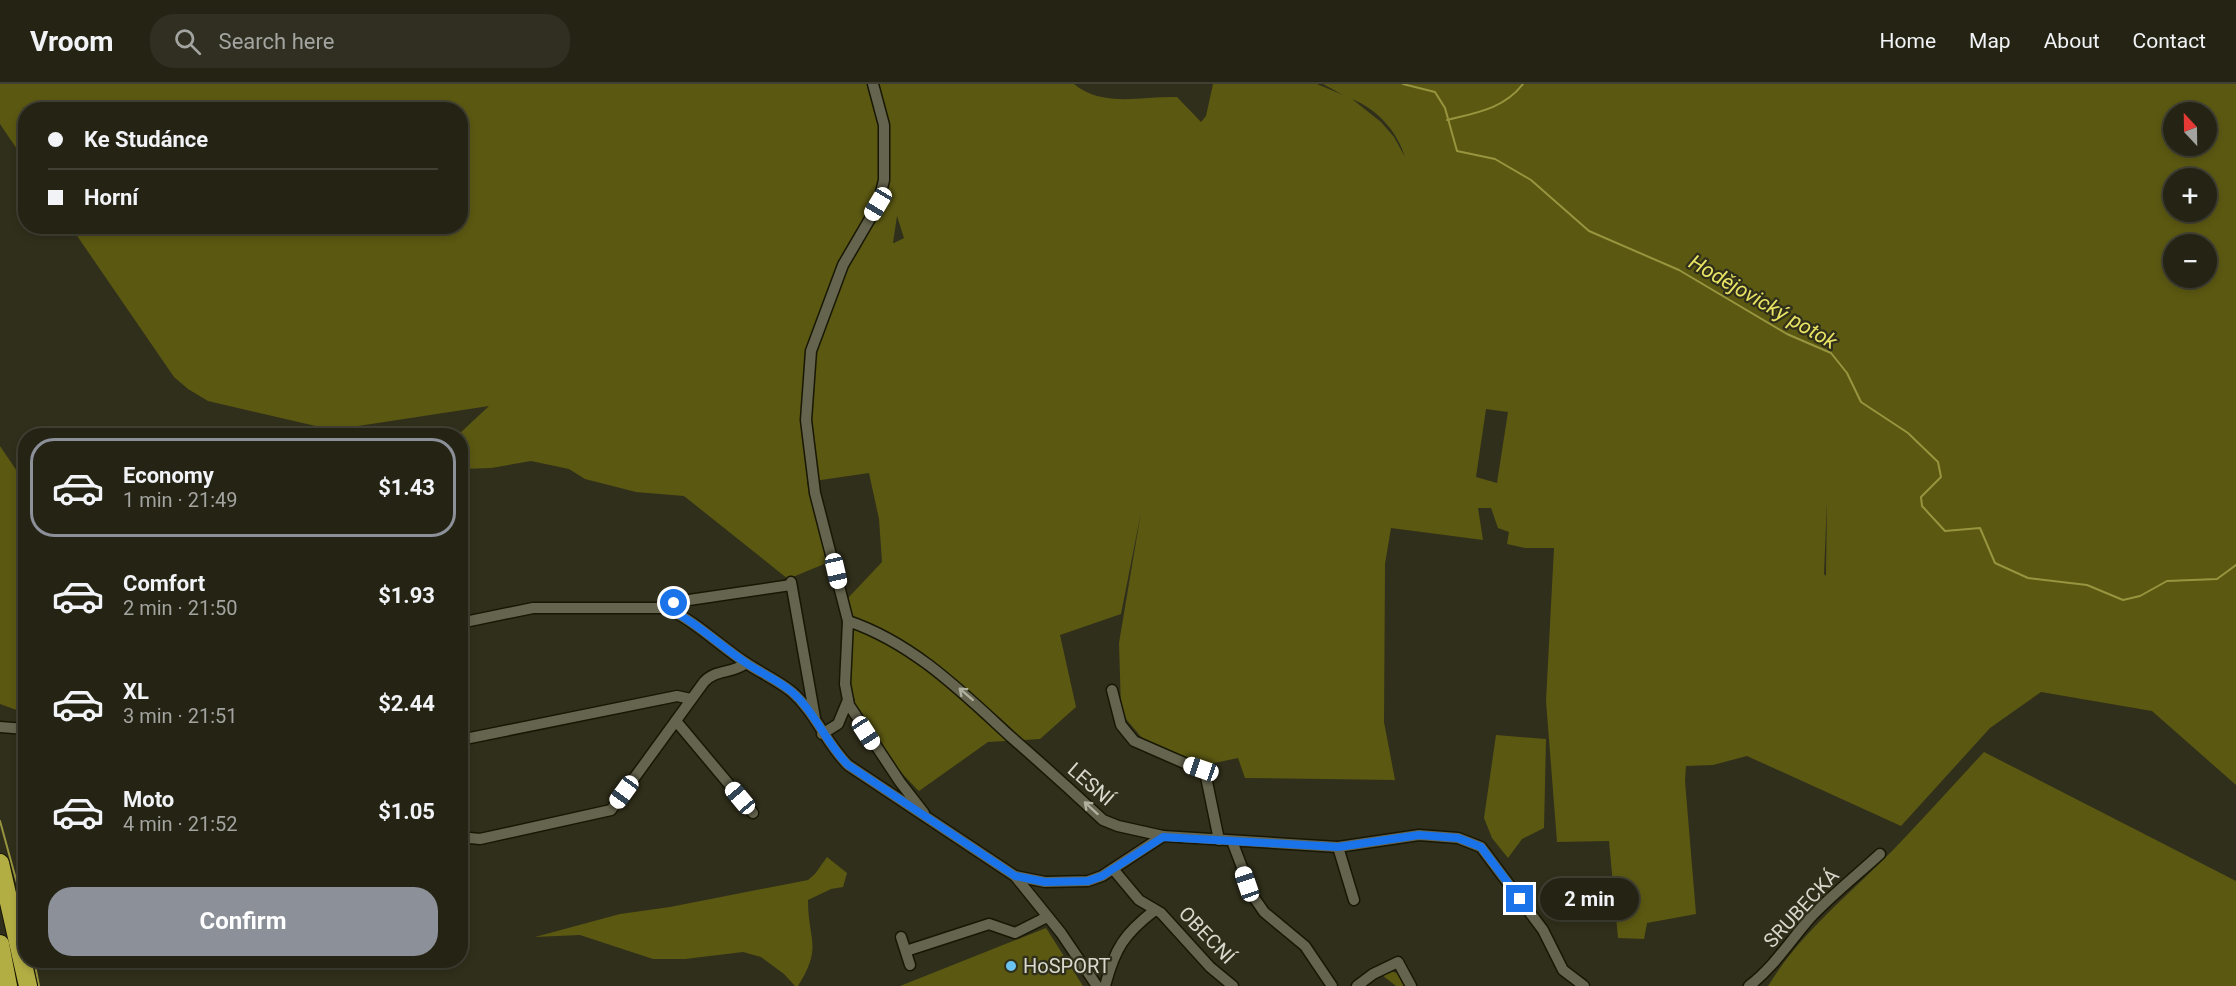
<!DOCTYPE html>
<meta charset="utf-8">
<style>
:root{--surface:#242314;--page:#302f22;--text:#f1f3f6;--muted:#a3a4a0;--line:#414034;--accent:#8c9099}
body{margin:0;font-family:Roboto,sans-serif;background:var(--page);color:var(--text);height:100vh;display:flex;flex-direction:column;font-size:22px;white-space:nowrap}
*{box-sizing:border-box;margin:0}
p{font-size:20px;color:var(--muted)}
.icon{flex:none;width:33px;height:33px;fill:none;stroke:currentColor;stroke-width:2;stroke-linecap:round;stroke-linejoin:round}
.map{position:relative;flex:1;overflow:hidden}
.panel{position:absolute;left:18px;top:344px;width:450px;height:540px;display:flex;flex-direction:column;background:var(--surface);border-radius:24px;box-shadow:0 3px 9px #0003,0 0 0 2px var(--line)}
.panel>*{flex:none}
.banner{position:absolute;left:18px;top:18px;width:450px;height:132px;border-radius:24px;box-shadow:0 3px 9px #0003,0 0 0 2px var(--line);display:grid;align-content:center;height:132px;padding:0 30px;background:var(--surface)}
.needle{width:39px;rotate:338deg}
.fabs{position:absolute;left:2163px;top:18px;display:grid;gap:12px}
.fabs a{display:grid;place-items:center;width:54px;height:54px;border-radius:50%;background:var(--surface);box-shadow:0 3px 9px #0003,0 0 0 2px var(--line);font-size:30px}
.end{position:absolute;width:27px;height:27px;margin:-14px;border:8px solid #1a73e8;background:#fff;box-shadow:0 0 0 3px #fff}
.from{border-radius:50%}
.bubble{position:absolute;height:42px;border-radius:21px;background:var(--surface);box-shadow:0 3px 9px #0003,0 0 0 2px var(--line);font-size:20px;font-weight:700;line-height:42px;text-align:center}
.car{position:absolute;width:18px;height:36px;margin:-18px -9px;border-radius:8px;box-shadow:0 0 4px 2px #0007;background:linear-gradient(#fff 24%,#345 0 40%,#fff 0 76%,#345 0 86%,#fff 0)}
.banner b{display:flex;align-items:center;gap:21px;height:57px;font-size:22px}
.banner b+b{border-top:2px solid var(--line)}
.banner i{width:15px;height:15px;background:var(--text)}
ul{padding:10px 0 0;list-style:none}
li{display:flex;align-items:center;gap:18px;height:99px;margin:0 12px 9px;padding:0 18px;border:3px solid transparent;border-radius:24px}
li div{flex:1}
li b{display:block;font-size:22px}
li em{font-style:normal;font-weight:700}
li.active{border-color:var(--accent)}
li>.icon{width:54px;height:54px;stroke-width:1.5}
.button{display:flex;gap:12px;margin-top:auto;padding:12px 30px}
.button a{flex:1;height:69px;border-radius:24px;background:var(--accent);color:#fff;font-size:24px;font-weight:700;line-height:69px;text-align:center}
header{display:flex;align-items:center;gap:36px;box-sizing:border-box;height:84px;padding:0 30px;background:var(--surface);border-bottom:2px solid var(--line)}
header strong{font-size:28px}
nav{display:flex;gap:33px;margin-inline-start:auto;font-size:21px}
.search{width:420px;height:54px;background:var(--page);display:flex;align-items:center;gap:15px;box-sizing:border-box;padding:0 21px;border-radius:24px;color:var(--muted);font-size:22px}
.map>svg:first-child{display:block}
.green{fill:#5b5812;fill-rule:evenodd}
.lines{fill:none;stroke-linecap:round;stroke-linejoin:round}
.stream{stroke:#98953f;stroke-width:2}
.street-casing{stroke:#181704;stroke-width:13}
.highway-casing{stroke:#181704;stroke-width:20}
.street{stroke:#65644e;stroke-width:10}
.highway{stroke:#b3ae44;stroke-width:18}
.oneway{stroke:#b0b0a0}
.route{stroke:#1a73e8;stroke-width:8}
.poi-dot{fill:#6bc3f2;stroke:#302f1b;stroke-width:2}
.labels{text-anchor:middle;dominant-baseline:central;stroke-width:4.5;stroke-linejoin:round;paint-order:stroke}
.street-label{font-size:20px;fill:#d8d9cc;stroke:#302f1b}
.poi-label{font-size:20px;fill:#d8d9cc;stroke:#302f1b;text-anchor:start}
.water-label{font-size:21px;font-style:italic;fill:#e9e464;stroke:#302f1b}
</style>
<header>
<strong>Vroom</strong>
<div class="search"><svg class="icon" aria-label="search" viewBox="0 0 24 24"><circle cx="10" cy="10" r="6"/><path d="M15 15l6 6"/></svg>Search here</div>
<nav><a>Home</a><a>Map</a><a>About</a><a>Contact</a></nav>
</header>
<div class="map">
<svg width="2236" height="902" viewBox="0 0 2236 902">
<rect width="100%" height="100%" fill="#302f1b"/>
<!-- green -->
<g class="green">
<path d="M0,0H1074C1103,24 1142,12 1177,13L1201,38L1206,32L1213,0H1317L1343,11L1323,0H2236V701L2152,627L2041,608L1990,644L1901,742L1747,672L1713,681L1686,682L1685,697L1696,830L1647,839L1644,855L1618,854L1609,757L1557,758L1546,617L1554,464H1525L1507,460L1509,448L1498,444L1491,424H1478L1483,456L1391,444L1385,480L1384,638L1395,696L1245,694L1238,674L1205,681L1181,675L1142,654L1126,635L1121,624L1119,559L1141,428L1121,530L1060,551L1076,623L1040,655L988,658L919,707C896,685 856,634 850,603C845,576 849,541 849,513L882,478L879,435L869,389L807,398L829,478L788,495L684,412L636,408L585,395L569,385L531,377L491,384L461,385L460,351H458L489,322L345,344L320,343L208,317L188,305L174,293L71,143L460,142V26H26L25,77L0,40ZM1352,15C1378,26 1397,47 1405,73L1394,53L1381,38ZM2174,28H2206V62H2174ZM2174,94H2206V128H2174ZM897,132L904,154L894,159H893ZM2174,160H2206V194H2174ZM1486,325L1508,328L1497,399L1476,393ZM1827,416L1826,491V492L1824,490Z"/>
<path d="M0,362L25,399V629L0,620Z"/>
<path d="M1496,651L1546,655L1544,744L1522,755L1508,774L1492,754L1484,734Z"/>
<path d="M1984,668L2236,797V902H1768C1801,848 1850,810 1894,765C1925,733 1954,700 1984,668Z"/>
<path d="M827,773L847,789L843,803L831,805L808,816C808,857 823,862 798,902H795L784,890L761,873L743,868L685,875H653L580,851L535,853L620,830L670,823L808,796L815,790Z"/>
<path d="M1046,844L1083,902H900Z"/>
<path d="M1389,887L1397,889L1407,902H1396L1382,891Z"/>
</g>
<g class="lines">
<!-- stream -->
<g class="stream">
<path d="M1403,0L1435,8L1445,24L1457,67L1495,75L1531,96L1589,147L1679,186L1787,250L1831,269L1847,289L1861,318L1908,349L1938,378L1941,393L1921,413L1922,422L1945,447L1980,444L1995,479L2028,494L2087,501L2123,516L2140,512L2167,497L2217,495L2236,481"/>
<path d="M1447,36C1475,29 1504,25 1523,0"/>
<path d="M0,737L26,832"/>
<path d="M34,876L39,902"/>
</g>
<!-- street casing -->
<g class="street-casing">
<g id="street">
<path d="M873,0L884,41V96L878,121L843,181L811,267L806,336L815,409L848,537L845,600L849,621L900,698L924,729"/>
<path d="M791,498L815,634"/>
<path d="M667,524L682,517L791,501"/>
<path d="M848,537C913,559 961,607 1011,653C1042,680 1073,708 1103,736L1118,742L1163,752"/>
<path d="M460,539L533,524H667C696,538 719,561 746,579C761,589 779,597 792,608C815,628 826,659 848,681L1015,792L1061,849L1097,902"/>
<path d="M1112,606L1121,641L1134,657L1205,688L1219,756"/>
<path d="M676,637L753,729"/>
<path d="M0,643L26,645"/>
<path d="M822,650L838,640L848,616"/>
<path d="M460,656L677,612L691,615"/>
<path d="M460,753L480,755L611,726L704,598C715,585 733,590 746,579"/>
<path d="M1232,757L1253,812L1264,828L1305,862L1332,902"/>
<path d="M1338,763L1354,816"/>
<path d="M1113,785L1139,816L1161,829L1210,883L1233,902"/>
<path d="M1015,792L1045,798L1088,797L1102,792L1163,752L1338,763L1419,751L1458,754L1481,763L1543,846L1563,886L1584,902"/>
<path d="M901,853L910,881"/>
<path d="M906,867L989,840L1015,849L1047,833"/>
<path d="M1105,902C1115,864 1124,850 1155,826"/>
<path d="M1357,902L1373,890L1398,878L1411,902"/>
<path d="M1749,902C1774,883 1790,857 1811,833C1832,811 1857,791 1880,770"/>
</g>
</g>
<!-- highway casing -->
<g class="highway-casing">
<g id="highway">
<path d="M0,779L28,902"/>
<path d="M0,860L8,902"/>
</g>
</g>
<!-- street -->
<use href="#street" class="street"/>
<!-- highway -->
<use href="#highway" class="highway"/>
</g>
<!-- one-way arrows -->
<defs><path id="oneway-shaft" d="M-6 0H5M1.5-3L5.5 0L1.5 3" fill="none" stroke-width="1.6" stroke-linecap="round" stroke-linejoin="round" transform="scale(1.5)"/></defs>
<g class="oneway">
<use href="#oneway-shaft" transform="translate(966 610) rotate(-139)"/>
<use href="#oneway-shaft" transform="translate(1091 724) rotate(-138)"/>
</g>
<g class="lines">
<!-- route -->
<path class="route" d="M674,519L667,524C696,538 719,561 746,579C761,589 779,597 792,608C815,628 826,659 848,681L1015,792L1045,798L1088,797L1102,792L1163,753L1338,763L1419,751L1458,754L1481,763L1520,815"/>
</g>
<!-- markers -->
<circle class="poi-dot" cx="1011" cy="882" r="6"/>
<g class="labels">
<!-- street labels -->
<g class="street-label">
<text transform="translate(1091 700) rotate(41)">LESNÍ</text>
<text transform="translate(1801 824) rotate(-47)">SRUBECKÁ</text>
<text transform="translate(1207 851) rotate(46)">OBECNÍ</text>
</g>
<!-- poi labels -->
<g class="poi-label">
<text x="1023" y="882">HoSPORT</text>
</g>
<!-- water labels -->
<g class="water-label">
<text transform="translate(1763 218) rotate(30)">Hodějovický potok</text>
</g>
</g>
</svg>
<div class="fabs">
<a><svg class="needle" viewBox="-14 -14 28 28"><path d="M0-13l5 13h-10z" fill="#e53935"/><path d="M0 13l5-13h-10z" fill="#a3a4a0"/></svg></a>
<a>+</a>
<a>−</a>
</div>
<i class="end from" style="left:674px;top:519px"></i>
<i class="end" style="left:1520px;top:815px"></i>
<div class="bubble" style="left:1540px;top:794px;width:99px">2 min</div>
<i class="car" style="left:878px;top:120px;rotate:211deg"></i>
<i class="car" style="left:836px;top:487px;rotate:167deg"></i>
<i class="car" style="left:866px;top:649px;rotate:147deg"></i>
<i class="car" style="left:1201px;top:685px;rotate:289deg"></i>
<i class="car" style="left:624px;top:708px;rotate:216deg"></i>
<i class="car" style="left:740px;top:714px;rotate:320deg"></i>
<i class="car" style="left:1247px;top:800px;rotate:341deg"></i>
<div class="banner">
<b><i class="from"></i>Ke Studánce</b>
<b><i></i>Horní</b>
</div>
<section class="panel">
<ul>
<li class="active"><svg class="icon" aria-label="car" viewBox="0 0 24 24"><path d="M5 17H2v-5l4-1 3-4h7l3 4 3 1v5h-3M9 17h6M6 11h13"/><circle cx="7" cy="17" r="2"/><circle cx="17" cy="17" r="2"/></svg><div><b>Economy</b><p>1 min · 21:49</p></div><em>$1.43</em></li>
<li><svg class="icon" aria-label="car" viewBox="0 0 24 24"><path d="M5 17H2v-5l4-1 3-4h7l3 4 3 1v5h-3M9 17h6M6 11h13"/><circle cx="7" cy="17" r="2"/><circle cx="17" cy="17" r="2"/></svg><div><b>Comfort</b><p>2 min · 21:50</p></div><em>$1.93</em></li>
<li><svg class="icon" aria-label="car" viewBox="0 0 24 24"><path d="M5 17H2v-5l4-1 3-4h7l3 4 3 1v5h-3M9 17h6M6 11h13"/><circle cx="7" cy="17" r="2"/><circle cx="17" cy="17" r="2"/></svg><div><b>XL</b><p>3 min · 21:51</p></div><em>$2.44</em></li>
<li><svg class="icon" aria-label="car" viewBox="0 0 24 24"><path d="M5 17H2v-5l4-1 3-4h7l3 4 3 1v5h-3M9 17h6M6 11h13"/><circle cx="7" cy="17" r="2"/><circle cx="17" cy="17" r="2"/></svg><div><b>Moto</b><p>4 min · 21:52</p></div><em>$1.05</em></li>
</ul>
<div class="button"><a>Confirm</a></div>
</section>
</div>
